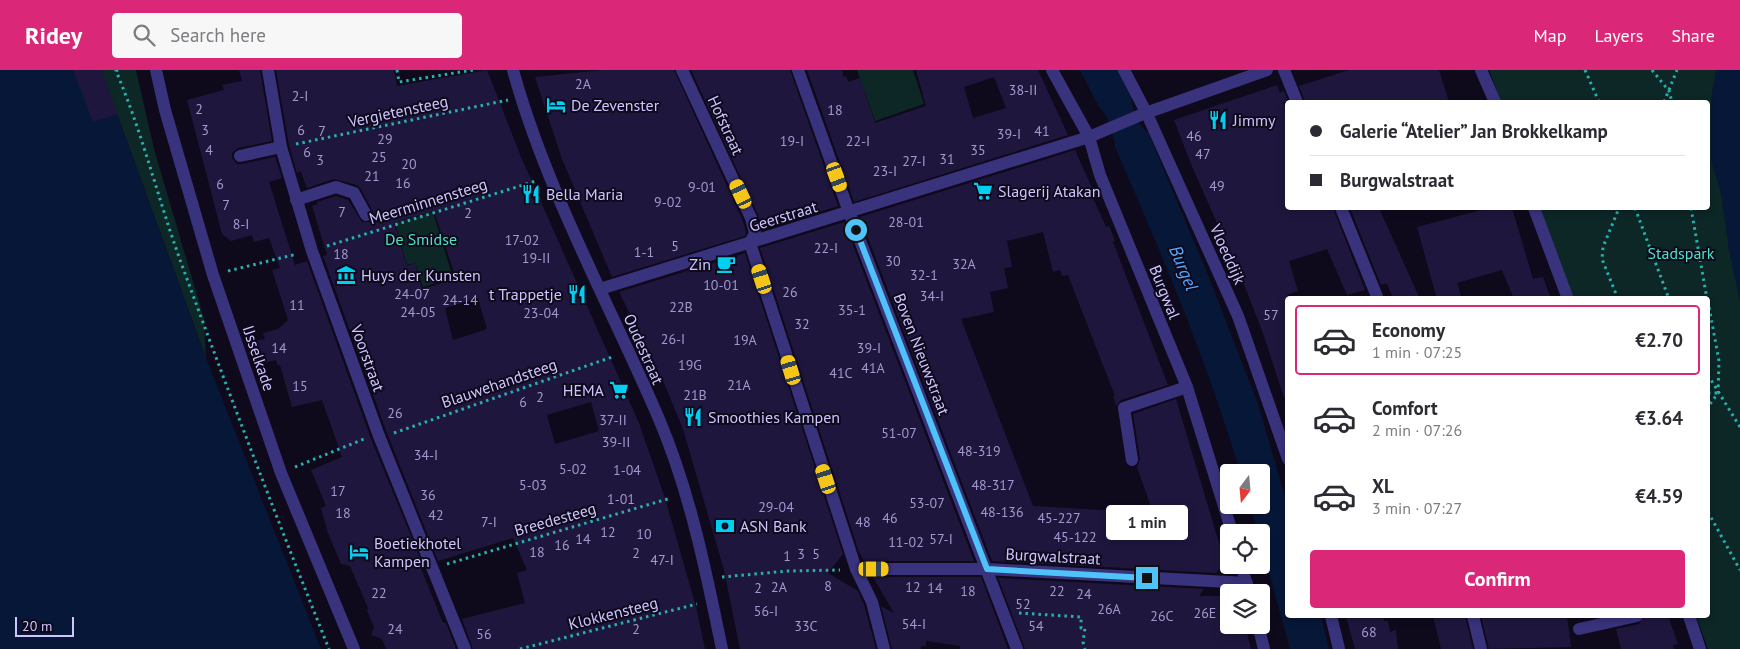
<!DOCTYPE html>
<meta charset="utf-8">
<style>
:root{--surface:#fff;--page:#f7f7f7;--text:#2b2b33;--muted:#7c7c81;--line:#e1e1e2;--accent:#db2777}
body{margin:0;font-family:"PT Sans",sans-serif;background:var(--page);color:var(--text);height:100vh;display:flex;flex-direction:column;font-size:19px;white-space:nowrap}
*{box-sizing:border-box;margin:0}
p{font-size:16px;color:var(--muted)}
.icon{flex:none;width:28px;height:28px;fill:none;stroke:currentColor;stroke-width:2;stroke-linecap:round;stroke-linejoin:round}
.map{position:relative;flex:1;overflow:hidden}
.drawer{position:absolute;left:1285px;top:226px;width:425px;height:322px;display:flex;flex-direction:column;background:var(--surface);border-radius:5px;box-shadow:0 2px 8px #0003}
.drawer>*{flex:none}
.banner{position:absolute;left:1285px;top:30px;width:425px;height:110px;border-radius:5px;box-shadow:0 2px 8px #0003;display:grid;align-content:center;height:110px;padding:0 25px;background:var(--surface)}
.needle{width:32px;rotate:196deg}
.tools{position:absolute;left:1220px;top:394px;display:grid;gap:10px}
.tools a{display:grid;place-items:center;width:50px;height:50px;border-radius:5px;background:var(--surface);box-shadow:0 2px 8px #0003;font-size:25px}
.scale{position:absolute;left:15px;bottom:12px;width:59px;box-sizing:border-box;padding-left:5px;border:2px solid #cec5ff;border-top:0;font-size:14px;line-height:18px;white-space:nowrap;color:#cec5ff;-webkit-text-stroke:4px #0e0a1c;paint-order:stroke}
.end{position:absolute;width:22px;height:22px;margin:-11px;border:6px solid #4fc3f7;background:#111;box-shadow:0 0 0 2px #111}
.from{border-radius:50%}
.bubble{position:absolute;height:35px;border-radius:5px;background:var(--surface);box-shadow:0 2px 8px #0003;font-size:16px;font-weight:700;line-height:35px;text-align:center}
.car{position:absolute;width:15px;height:30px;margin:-15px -8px;border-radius:6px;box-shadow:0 0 4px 1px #0007;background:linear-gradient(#f5c518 24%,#345 0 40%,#f5c518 0 76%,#345 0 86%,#f5c518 0)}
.banner b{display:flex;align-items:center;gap:18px;height:48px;font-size:19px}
.banner b+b{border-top:1px solid var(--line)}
.banner i{width:12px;height:12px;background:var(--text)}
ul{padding:9px 0 0;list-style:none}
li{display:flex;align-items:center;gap:15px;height:70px;margin:0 10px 8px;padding:0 15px;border:2px solid transparent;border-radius:5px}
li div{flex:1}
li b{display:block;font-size:19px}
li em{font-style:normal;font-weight:700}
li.selected{border-color:var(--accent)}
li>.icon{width:45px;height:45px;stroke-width:1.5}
.action{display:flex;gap:10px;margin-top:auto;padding:10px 25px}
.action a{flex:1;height:58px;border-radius:5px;background:var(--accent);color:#fff;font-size:20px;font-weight:700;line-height:58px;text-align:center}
header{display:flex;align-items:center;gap:30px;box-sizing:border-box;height:70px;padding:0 25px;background:var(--accent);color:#fff}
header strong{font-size:24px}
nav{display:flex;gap:28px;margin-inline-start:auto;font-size:18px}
.search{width:350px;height:45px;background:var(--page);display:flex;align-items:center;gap:12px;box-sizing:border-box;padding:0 18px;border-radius:5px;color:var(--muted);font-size:19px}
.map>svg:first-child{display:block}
.green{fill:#0d2626}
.water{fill:#071738}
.building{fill:#1f163d;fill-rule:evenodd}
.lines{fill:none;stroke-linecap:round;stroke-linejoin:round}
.path{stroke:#28b0ad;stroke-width:3;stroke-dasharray:2.5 4;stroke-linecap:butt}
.minor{stroke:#39337d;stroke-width:12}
.route{stroke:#4fc3f7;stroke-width:6}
.labels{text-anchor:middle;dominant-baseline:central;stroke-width:4;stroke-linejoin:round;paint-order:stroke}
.number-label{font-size:14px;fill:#a299ce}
.poi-label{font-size:16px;fill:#cec5ff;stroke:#0e0a1c;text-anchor:start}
.street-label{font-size:16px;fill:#cec5ff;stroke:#0e0a1c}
.park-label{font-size:16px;fill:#4ee2c3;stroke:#0e0a1c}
.water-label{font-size:18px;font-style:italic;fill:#53a9ff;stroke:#0e0a1c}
</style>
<header>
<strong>Ridey</strong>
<div class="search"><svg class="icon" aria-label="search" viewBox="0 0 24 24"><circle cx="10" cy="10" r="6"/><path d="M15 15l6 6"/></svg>Search here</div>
<nav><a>Map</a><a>Layers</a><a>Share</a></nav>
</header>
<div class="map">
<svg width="1740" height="579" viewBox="0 0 1740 579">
<rect width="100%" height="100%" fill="#0e0a1c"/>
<!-- green -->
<g class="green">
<path d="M101,0H136L154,79L204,249L206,288Z"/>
<path d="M857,0H913L924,34L875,51Z"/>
<path d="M1489,0H1740V579H1708L1696,546H1708V229H1574L1540,138H1708V32H1501Z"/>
<path d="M433,142L453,208L423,217L415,193L407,195L395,153Z"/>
</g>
<!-- water -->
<g class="water">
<path d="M0,0H101L206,288L321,579H0Z"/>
<path d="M1080,0H1119C1122,7 1128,15 1130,23C1133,35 1135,55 1148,62L1208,205L1258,334L1287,433L1288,546H1321L1329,579H1290L1261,473V462H1258L1250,435H1261V402H1240C1207,290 1162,185 1115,77C1115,66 1108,45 1099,37Z"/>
<path d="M1716,0H1740V232L1729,180L1721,124L1711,90V28Z"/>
</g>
<!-- building -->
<g class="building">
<path d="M73,0H101L118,44L93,52Z"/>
<path d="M239,0H260L272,71L238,78L232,83V88L237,94H241L275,87L282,108L269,112L295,195L307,191L371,369L423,495L420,496L443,553H446L456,579H386L382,569L371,565L374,557L367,541L368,538L350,496L341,494L328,463L321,438L326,436L311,400L342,387L322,330L292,337L280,295L278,296L276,290L265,293L255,271L265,269L263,263L278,259L288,250L272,200L280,198L269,168L254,172L252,165L231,171L222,164L187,30L224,20L222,15L242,11Z"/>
<path d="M276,0H394L397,16L487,0L521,87L639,353L665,428L696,537L705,579H473L462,549L525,533L517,503L527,500L513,468L438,491L387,363L323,186L327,185L312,136L318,134L317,132L336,126L348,130L362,152H370L373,149V142L361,119L357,115L334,109L307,118L306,116L301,101L297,103L289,75ZM434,141L456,209L422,219L415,193L407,196L394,153ZM478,228L487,259L453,270L445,238ZM591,332L599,361L555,374L547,345Z"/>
<path d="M603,0H674L743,151L746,162L745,166L612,207L562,89L535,7Z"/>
<path d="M691,0H790L838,136L763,160L758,145Z"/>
<path d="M807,0H842L843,7L846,6L848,12L860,8L875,53L926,36L916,0H1038L1068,65L854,132ZM994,7L1006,38L973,48L964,17Z"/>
<path d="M1349,0H1439L1449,32H1305L1299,16Z"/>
<path d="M1277,15L1280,23L1284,21L1288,32H1283L1288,46V138H1333L1365,220L1347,225L1327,179L1289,191L1298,221L1287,225L1288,327L1284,328L1263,263L1243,212L1191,94L1174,50Z"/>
<path d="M1075,80L1096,127L1093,128L1106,157L1109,156L1115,171L1113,172L1168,315L1121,330L1116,336L1113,326H1115L1068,205L1062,206L1060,200L1053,202L1043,162L1007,171L1012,197L1004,198L1008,218L990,222L994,242L961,249L1033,436L1153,443L1137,397L1140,389L1133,344L1176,329L1225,493L1216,503L992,491L860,147Z"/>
<path d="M1350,138H1379L1420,229H1393L1387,213L1381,215Z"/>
<path d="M1489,138H1512L1533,209L1543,207L1551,229H1514L1502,200L1457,213L1462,229H1437L1417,157Z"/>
<path d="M844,152L974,491H864L859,482L760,178Z"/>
<path d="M745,183L843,484L828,503L858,521L864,535L876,579H740L724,500L683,359L664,313L619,222Z"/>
<path d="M873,507H981L1008,579H960V576L926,571V576H921V579H892L881,536L894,543Z"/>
<path d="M998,508L1204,519L1199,526H1229V555H1245L1251,579H1025Z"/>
<path d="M1346,546H1383L1384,551H1388L1390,562L1396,560L1398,579H1355Z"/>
<path d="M1433,546H1465L1473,579H1441Z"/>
<path d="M1481,546H1567L1571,577L1489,579Z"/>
<path d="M1645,546H1668L1678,574L1673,575L1674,579H1621L1616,559L1639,554Z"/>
</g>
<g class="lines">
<!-- path -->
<g class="path">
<path d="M118,0L116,1C142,62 157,125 179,187C227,319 277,449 329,579"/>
<path d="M397,0L399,12L473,0"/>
<path d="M1585,0L1599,32"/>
<path d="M1652,0L1669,21L1672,32"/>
<path d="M1664,32L1677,0"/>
<path d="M296,74L508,30"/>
<path d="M1635,138L1669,229"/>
<path d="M1691,138L1707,229"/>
<path d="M327,176L536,111"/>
<path d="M228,201L297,184"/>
<path d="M1618,229L1602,189L1603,177L1619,138"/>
<path d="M1708,231L1719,291L1718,323L1708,337"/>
<path d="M1708,305L1740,357"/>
<path d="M1708,323H1717"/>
<path d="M394,363L615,286"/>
<path d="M295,397L364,369"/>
<path d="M1708,442L1740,500"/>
<path d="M447,494L671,428"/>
<path d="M722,507L788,501L840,500"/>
<path d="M1019,543L1081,547V558H1085L1083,572L1085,579"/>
<path d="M520,579L697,534"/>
</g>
<!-- minor -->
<g class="minor">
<path d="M156,0L165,40L213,205L281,403L354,579"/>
<path d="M268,0L281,77L312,181L379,366L465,579"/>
<path d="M513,0C546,120 610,235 659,349C690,422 706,501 722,579"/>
<path d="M682,0L751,148L755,163L750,173L856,499L872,532L884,579"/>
<path d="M798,0L849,142L1017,579"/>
<path d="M1052,0L1089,67L1100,105L1187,317L1232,462"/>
<path d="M1124,0L1147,44L1238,246L1288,389"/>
<path d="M1284,0L1297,32"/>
<path d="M1481,0L1495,32"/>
<path d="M240,86L281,77"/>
<path d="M296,130L336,117L354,123L366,145"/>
<path d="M1341,138L1378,229"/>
<path d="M1534,138L1568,229"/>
<path d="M600,219L1089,67L1143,44L1267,0"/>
<path d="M1132,390L1124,338L1187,317"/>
<path d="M1241,495L1249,522"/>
<path d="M856,499H987L1247,513"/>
<path d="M1331,546L1339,579"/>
<path d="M1473,546L1481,579"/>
<path d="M1689,546L1700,579"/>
<path d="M1258,555L1264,579"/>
<path d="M1579,559L1637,546"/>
</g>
</g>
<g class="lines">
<!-- route -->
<path class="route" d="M856,160L987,499L1147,508"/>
</g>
<!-- icons -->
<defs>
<g id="hotel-bare" transform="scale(1.5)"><path d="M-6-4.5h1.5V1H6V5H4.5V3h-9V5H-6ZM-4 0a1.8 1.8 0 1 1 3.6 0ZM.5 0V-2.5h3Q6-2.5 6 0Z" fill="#00cff0" stroke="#0e0a1c" stroke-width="2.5" paint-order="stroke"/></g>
<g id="restaurant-bare" transform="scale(1.5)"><path d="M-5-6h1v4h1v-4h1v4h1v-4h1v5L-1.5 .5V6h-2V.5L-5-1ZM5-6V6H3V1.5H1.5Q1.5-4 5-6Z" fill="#00cff0" stroke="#0e0a1c" stroke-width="2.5" paint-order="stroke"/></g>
<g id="supermarket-bare" transform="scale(1.5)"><path d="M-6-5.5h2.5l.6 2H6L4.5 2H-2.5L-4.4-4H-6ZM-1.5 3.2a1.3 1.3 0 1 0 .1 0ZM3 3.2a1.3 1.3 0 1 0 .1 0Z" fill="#00cff0" stroke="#0e0a1c" stroke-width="2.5" paint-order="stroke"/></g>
<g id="cafe-bare" transform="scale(1.5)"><path d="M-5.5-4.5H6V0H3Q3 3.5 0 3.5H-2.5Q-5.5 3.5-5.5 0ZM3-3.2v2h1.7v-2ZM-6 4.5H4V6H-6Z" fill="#00cff0" stroke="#0e0a1c" stroke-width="2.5" paint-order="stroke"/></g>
<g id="museum-bare" transform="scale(1.5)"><path d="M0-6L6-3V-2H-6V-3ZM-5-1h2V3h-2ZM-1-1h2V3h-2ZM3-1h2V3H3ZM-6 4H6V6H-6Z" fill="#00cff0" stroke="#0e0a1c" stroke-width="2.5" paint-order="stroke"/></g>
<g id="bank-bare" transform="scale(1.5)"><path d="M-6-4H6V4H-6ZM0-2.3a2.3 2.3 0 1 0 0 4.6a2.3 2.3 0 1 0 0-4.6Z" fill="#00cff0" stroke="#0e0a1c" stroke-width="2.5" paint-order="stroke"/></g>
</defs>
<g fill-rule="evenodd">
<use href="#hotel-bare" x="556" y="35"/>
<use href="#restaurant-bare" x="1218" y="50"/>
<use href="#supermarket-bare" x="983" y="121"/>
<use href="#restaurant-bare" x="531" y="124"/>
<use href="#cafe-bare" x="726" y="194"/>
<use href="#museum-bare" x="346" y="205"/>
<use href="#restaurant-bare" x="577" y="224"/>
<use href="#supermarket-bare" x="619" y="320"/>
<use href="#restaurant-bare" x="693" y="347"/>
<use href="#bank-bare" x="725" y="456"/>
<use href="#hotel-bare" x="359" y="482"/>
</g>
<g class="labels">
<!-- number labels -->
<g class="number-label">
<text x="583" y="14">2A</text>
<text x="1023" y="20">38-II</text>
<text x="300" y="26">2-I</text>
<text x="199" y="39">2</text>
<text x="835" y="40">18</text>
<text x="205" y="60">3</text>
<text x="301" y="60">6</text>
<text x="322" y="61">7</text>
<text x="1042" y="61">41</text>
<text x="1009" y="64">39-I</text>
<text x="1194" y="66">46</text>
<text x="385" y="69">29</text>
<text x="792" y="71">19-I</text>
<text x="858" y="71">22-I</text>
<text x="209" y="80">4</text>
<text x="978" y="80">35</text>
<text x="307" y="82">6</text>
<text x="1203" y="84">47</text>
<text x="379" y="87">25</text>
<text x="947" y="89">31</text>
<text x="320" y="90">3</text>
<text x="914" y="91">27-I</text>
<text x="409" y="94">20</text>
<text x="885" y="101">23-I</text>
<text x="372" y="106">21</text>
<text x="403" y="113">16</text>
<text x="220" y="114">6</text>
<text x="1217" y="116">49</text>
<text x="702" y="117">9-01</text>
<text x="668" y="132">9-02</text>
<text x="226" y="135">7</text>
<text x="342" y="142">7</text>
<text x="468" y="143">2</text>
<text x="906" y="152">28-01</text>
<text x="241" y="154">8-I</text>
<text x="522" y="170">17-02</text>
<text x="675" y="176">5</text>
<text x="826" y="178">22-I</text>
<text x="644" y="182">1-1</text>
<text x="341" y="184">18</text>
<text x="536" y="188">19-II</text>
<text x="893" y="191">30</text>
<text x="964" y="194">32A</text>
<text x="924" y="205">32-1</text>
<text x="721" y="215">10-01</text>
<text x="790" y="222">26</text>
<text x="412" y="224">24-07</text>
<text x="932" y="226">34-I</text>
<text x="460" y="230">24-14</text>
<text x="297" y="235">11</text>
<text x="681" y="237">22B</text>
<text x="852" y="240">35-1</text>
<text x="418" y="242">24-05</text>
<text x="541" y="243">23-04</text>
<text x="1271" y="245">57</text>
<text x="802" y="254">32</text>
<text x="673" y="269">26-I</text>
<text x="745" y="270">19A</text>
<text x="279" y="278">14</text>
<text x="869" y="278">39-I</text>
<text x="690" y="295">19G</text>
<text x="873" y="298">41A</text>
<text x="841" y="303">41C</text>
<text x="739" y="315">21A</text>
<text x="300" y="316">15</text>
<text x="695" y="325">21B</text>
<text x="540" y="327">2</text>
<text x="523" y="332">6</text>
<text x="395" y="343">26</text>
<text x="613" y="350">37-II</text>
<text x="899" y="363">51-07</text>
<text x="616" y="372">39-II</text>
<text x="979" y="381">48-319</text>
<text x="426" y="385">34-I</text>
<text x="573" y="399">5-02</text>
<text x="627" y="400">1-04</text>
<text x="533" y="415">5-03</text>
<text x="993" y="415">48-317</text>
<text x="338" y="421">17</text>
<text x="428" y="425">36</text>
<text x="621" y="429">1-01</text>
<text x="927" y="433">53-07</text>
<text x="776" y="437">29-04</text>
<text x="1002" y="442">48-136</text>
<text x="343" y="443">18</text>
<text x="436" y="445">42</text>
<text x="890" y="448">46</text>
<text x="1059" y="448">45-227</text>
<text x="489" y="452">7-I</text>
<text x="863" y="452">48</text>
<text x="608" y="462">12</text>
<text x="644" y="464">10</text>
<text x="1075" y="467">45-122</text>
<text x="583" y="469">14</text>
<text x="941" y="469">57-I</text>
<text x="906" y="472">11-02</text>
<text x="562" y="475">16</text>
<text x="537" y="482">18</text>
<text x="636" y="483">2</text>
<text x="801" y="484">3</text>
<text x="816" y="484">5</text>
<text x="787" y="486">1</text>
<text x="662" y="490">47-I</text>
<text x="828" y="516">8</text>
<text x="779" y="517">2A</text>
<text x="913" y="517">12</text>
<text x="758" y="518">2</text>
<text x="935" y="518">14</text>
<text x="968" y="521">18</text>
<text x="1057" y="521">22</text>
<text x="379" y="523">22</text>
<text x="1084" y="524">24</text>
<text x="1023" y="534">52</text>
<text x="1109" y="539">26A</text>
<text x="766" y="541">56-I</text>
<text x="1205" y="543">26E</text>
<text x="1162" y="546">26C</text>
<text x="914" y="554">54-I</text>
<text x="806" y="556">33C</text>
<text x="1036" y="556">54</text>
<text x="395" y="559">24</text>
<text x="636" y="559">2</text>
<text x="1369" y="562">68</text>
<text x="484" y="564">56</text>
</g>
<!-- poi labels -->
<g class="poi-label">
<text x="571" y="35">De Zevenster</text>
<text x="1233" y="50">Jimmy</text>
<text x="998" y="121">Slagerij Atakan</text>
<text x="546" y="124">Bella Maria</text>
<text x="711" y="194" text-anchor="end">Zin</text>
<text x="361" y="205">Huys der Kunsten</text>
<text x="562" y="224" text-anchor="end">t Trappetje</text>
<text x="604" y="320" text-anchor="end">HEMA</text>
<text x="708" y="347">Smoothies Kampen</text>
<text x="740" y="456">ASN Bank</text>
<text x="374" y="473">Boetiekhotel<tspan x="374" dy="18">Kampen</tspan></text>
</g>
<!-- street labels -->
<g class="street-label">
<text transform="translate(398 41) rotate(-12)">Vergietensteeg</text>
<text transform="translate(726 55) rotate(65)">Hofstraat</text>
<text transform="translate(428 131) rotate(-17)">Meerminnensteeg</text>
<text transform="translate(783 146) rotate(-17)">Geerstraat</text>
<text transform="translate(1228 184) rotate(66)">Vloeddijk</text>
<text transform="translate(1165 222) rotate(68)">Burgwal</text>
<text transform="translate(644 279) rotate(66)">Oudestraat</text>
<text transform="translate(922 284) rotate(69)">Boven Nieuwstraat</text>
<text transform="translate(259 288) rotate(71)">IJsselkade</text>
<text transform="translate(368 288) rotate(70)">Voorstraat</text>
<text transform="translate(499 313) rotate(-19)">Blauwehandsteeg</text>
<text transform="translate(555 449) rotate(-16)">Breedesteeg</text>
<text transform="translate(1053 486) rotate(3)">Burgwalstraat</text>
<text transform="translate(613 543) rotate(-14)">Klokkensteeg</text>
</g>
<!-- park labels -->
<g class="park-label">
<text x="421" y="169">De Smidse</text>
<text x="1681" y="183">Stadspark</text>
</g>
<!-- water labels -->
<g class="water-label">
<text transform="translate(1184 198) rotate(67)">Burgel</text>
</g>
</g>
</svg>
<div class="tools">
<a><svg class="needle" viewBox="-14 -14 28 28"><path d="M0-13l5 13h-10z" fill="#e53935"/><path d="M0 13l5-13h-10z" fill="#7c7c81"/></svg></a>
<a><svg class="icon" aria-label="locate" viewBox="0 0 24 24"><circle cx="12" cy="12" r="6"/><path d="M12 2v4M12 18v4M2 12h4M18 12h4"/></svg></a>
<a><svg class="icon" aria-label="layers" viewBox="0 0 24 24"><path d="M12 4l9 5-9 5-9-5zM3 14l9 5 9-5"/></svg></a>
</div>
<div class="scale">20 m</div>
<i class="end from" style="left:856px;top:160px"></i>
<i class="end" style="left:1147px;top:508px"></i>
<div class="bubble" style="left:1106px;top:435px;width:82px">1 min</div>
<i class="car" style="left:837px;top:107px;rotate:160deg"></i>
<i class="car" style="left:741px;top:124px;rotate:335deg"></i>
<i class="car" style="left:762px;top:209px;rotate:342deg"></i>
<i class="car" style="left:791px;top:300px;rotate:343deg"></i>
<i class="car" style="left:826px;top:409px;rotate:342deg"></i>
<i class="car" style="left:874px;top:499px;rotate:90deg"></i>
<div class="banner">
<b><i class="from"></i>Galerie “Atelier” Jan Brokkelkamp</b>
<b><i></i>Burgwalstraat</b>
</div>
<section class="drawer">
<ul>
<li class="selected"><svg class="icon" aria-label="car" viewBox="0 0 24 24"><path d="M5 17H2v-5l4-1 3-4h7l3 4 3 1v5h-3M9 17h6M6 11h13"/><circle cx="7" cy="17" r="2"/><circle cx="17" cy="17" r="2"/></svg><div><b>Economy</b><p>1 min · 07:25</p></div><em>€2.70</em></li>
<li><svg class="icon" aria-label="car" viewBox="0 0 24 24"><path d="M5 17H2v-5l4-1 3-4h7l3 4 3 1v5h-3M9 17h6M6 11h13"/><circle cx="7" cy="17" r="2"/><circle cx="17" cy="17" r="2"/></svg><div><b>Comfort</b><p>2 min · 07:26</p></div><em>€3.64</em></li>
<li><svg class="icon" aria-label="car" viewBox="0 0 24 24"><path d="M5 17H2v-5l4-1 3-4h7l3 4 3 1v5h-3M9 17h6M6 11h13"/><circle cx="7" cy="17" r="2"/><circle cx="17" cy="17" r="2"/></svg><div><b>XL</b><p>3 min · 07:27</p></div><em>€4.59</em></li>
</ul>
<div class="action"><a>Confirm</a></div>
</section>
</div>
